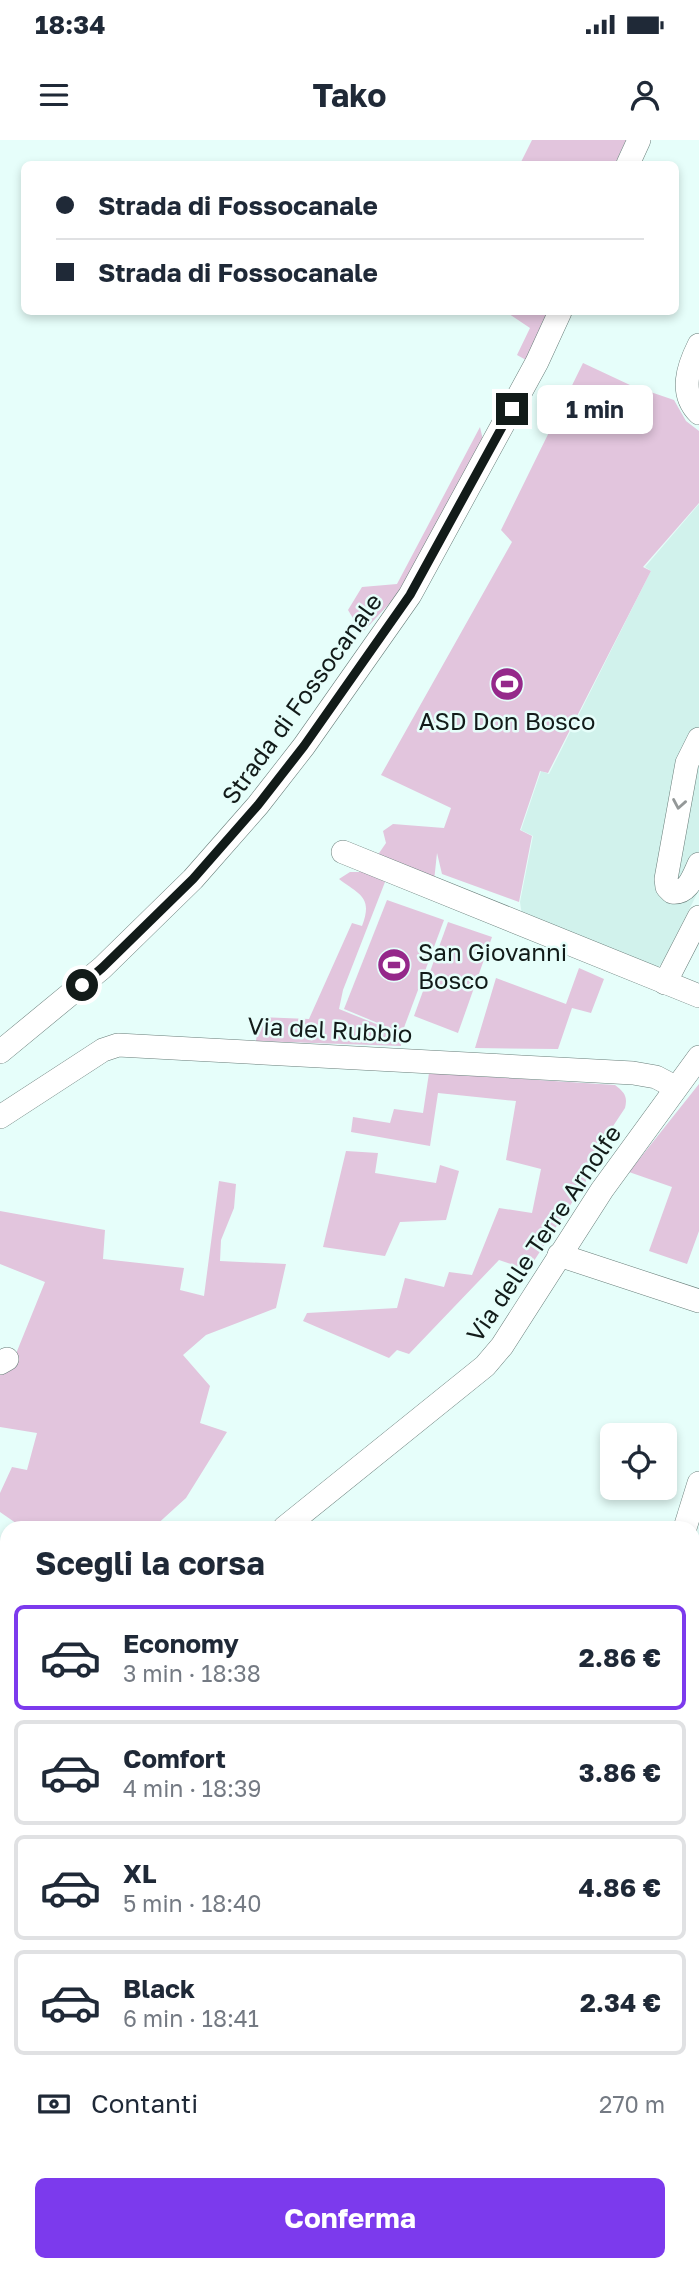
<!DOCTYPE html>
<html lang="it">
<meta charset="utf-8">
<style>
:root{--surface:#fff;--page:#f6f6f7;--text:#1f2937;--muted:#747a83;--line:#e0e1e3;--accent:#7c3aed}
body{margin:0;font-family:"Golos Text",sans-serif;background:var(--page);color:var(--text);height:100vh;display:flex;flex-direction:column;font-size:26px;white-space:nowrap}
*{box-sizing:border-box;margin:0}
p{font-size:23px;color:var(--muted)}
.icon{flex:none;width:38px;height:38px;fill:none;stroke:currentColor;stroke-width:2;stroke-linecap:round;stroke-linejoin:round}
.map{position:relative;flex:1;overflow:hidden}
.side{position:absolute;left:0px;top:1381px;width:700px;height:751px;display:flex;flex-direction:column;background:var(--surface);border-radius:21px 21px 0 0;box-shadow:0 4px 10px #0003}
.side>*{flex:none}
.top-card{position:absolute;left:21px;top:21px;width:658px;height:154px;border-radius:10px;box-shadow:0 4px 10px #0003;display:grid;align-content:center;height:154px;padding:0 35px;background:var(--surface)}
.tools{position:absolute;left:600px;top:1283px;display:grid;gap:14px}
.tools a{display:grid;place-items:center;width:77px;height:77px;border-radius:10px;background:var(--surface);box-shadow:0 4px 10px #0003;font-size:35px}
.end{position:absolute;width:32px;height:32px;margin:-16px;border:9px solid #121b19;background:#fff;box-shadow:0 0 0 4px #fff}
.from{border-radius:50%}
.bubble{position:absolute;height:49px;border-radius:10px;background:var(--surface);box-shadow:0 4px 10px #0003;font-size:23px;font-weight:700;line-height:49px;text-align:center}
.top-card b{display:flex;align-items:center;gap:24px;height:66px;font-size:26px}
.top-card b+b{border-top:2px solid var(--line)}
.top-card i{width:18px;height:18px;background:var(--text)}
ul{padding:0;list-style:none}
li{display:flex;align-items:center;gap:21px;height:105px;margin:0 14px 10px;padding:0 21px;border:4px solid var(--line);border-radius:10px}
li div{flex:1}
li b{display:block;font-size:26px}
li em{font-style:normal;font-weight:700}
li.current{border-color:var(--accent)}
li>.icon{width:63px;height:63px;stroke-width:1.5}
h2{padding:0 35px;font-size:32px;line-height:84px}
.pay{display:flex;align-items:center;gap:18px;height:77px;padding:0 35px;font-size:26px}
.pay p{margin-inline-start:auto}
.action{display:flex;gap:14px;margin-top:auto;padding:14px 35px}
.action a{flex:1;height:80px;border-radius:10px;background:var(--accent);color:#fff;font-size:28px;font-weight:700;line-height:80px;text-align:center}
.status{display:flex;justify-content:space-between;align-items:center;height:49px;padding:0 35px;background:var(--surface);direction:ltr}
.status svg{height:19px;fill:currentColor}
header{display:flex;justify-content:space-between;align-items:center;height:91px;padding:0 35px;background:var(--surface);font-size:32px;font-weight:700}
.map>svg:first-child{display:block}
.built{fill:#d1f2ec}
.green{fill:#e2c5dd}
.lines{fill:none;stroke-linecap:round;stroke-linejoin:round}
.stream{stroke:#8b7188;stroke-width:5}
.minor-casing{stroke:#697e7a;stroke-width:24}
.minor{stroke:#fff;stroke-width:23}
.oneway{stroke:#949898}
.route{stroke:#121b19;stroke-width:9}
.labels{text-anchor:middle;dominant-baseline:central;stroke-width:5;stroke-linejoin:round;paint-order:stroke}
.street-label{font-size:24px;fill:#121b19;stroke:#e6fefa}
.poi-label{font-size:24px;fill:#121b19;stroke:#e6fefa}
</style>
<div class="status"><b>18:34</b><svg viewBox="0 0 49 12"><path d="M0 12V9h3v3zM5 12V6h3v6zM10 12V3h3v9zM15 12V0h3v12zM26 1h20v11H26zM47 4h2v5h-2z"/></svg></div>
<header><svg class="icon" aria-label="menu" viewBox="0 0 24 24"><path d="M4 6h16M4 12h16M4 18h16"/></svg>Tako<svg class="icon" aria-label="person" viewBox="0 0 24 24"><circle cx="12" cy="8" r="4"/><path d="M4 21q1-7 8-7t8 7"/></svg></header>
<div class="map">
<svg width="699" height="2130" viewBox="0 0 699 2130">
<rect width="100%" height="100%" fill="#e6fefa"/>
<!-- built -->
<path class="built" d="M699,364V750L662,823L655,830L522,775L520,762L533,696L521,690L541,631L549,634L651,431L645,427Z"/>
<!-- green -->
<g class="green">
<path d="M532,0H626L615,24H520Z"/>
<path d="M506,172H548L526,220L517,215L530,188Z"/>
<path d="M583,223L630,245L674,260L686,281L699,291V363L643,427L651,431L548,633L540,631L520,690L532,696L519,762L442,734L437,713L434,741L375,719L386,703L383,691L393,684L444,688L451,668L381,635L512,402L501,390Z"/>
<path d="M480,287L483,300L401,451L362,493L348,470L362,447L397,444Z"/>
<path d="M350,732H365L385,742L343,850L339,869L401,894V906L256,901L259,877L309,879L352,783L362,786C373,757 360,755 339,739Z"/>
<path d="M387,760L444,780L402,893L344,869Z"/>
<path d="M448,782L492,797L458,893L414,876Z"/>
<path d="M579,828L604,839L591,873L572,868L558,909L475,908L496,838L566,864Z"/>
<path d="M429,933L615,945C624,952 628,956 625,968L586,1027V1041L528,1130L499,1120L409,1214L397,1210L389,1218L303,1181L307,1173L397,1168L405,1138L444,1147L449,1132L472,1135L499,1068L532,1073L541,1029L506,1020L516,961L438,953L430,1006L351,992L353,977L390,983L394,969L423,973Z"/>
<path d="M699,944V1091L687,1124L649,1111L672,1047L629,1032Z"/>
<path d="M346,1011L378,1013L375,1033L436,1043L440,1025L459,1031L446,1080L400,1082L385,1116L323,1107Z"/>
<path d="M219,1041L236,1044L234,1068L221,1100L220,1121L286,1124L276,1168L206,1195L183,1215L210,1246L200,1283L227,1292L186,1358L153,1388H23L0,1372V1353L12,1327L27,1330L37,1293L0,1287V1232L11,1226L45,1142L0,1124V1071L105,1090L103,1119L184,1128L180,1150L204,1156Z"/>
<path d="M693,2084L699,2086V2130H258L261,2124H693Z"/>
</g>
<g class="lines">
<!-- stream -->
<path class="stream" d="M693,2075L699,2077"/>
<!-- minor casing -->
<g class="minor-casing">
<g id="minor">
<path d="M628,24L639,0"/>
<path d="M699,205C688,227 679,253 699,273"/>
<path d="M699,599L687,623L666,739L667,747L672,752C688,754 693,737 699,724"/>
<path d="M343,712L699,856"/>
<path d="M665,843L699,777"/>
<path d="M0,912L102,828L193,739L258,665L304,606L410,455L537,222L560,172"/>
<path d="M0,977L103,910L118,905L633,933L656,937L675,947"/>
<path d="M559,1115L699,1161"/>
<path d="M0,1223L7,1219"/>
<path d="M284,1388L485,1226L502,1206L602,1050L699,917"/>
<path d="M685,1388L699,1343"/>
<path d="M0,1597L7,1603"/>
<path d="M0,1626L7,1619"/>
<path d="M693,1743L699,1725"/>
<path d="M0,2020L7,2011"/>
<path d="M693,2053L699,2055"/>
<path d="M0,2082L7,2088"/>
<path d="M50,2124L56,2130"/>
<path d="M3,2130L8,2124"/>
<path d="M164,2130L168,2124"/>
</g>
</g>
<!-- minor -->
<use href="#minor" class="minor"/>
</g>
<!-- one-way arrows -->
<defs><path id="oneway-chevron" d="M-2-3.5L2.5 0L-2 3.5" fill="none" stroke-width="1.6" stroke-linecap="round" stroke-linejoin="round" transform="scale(1.75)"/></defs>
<use class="oneway" href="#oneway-chevron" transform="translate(679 664) rotate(100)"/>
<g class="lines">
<!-- route -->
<path class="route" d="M82,845L102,828L193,739L258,665L304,606L410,455L512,269"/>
</g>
<!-- icons -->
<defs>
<g id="stadium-disc" transform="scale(1.75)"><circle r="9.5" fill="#95288a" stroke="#e6fefa"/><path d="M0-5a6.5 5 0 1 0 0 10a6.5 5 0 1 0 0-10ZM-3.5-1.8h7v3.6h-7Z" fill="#fff"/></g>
</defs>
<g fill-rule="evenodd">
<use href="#stadium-disc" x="507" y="544"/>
<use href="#stadium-disc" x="394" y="825"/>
</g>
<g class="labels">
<!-- street labels -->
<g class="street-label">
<text transform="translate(301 558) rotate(-54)">Strada di Fossocanale</text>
<text transform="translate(330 889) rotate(3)">Via del Rubbio</text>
<text transform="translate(543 1093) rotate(-56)">Via delle Terre Arnolfe</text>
</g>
<!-- poi labels -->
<g class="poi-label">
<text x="507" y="580">ASD Don Bosco</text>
<text x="418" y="811" text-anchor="start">San Giovanni<tspan x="418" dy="28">Bosco</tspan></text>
</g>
</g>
</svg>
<div class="tools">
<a><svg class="icon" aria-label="locate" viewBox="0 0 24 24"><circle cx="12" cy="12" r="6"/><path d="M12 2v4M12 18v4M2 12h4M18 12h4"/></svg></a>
</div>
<i class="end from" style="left:82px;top:845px"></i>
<i class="end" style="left:512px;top:269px"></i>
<div class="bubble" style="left:537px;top:245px;width:116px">1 min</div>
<div class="top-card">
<b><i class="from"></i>Strada di Fossocanale</b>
<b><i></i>Strada di Fossocanale</b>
</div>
<section class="side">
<h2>Scegli la corsa</h2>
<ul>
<li class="current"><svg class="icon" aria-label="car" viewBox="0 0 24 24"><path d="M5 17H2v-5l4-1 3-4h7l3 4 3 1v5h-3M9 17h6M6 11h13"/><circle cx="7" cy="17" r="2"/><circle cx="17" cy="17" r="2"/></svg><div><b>Economy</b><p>3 min · 18:38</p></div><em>2.86 €</em></li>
<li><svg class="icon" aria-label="car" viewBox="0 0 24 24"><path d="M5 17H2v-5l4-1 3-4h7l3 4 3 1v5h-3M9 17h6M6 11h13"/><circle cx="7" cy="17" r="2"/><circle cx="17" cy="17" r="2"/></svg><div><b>Comfort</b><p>4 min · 18:39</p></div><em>3.86 €</em></li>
<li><svg class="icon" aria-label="car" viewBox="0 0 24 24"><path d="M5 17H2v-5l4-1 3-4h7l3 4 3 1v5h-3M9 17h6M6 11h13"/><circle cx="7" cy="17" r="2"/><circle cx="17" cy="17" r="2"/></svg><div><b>XL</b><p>5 min · 18:40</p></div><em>4.86 €</em></li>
<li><svg class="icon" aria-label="car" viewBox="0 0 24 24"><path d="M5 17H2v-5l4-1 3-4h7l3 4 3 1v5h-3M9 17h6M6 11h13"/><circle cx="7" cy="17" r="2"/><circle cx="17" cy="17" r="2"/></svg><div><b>Black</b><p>6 min · 18:41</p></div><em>2.34 €</em></li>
</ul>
<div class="pay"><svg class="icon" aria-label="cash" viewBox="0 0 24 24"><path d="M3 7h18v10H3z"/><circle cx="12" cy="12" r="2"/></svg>Contanti<p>270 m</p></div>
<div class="action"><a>Conferma</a></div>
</section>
</div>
